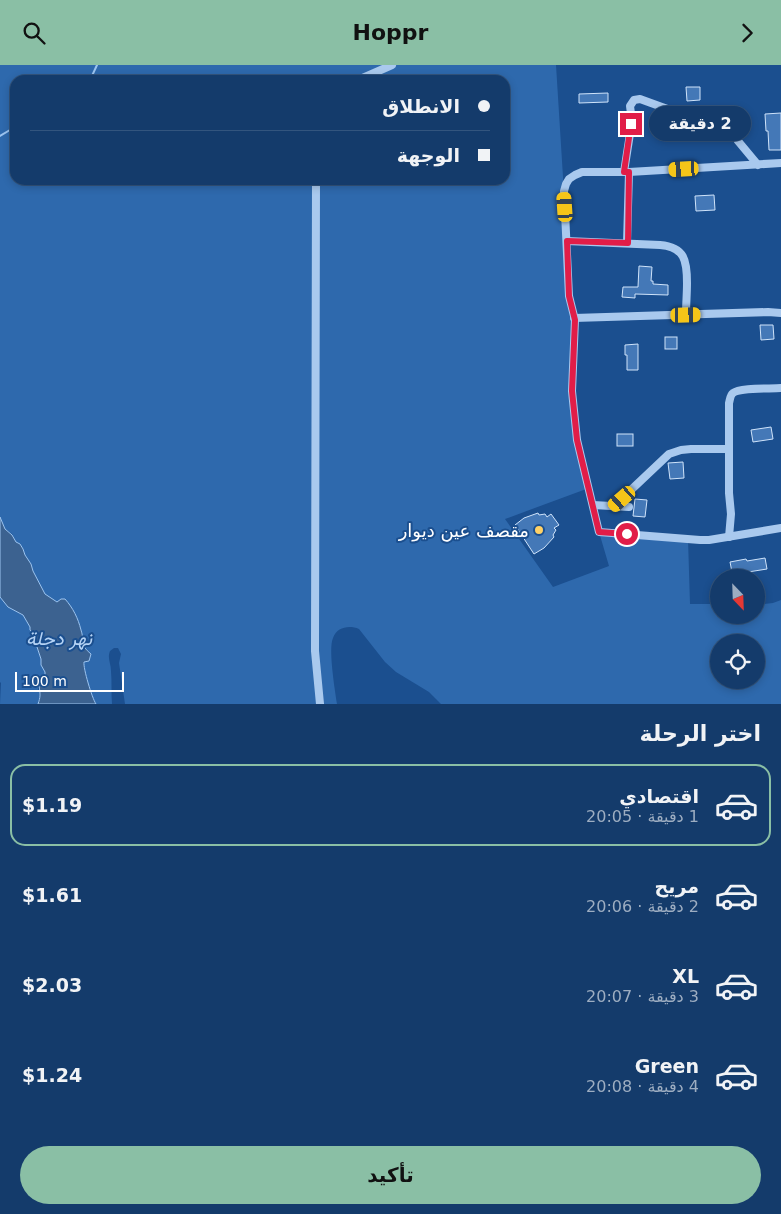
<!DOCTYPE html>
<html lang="ar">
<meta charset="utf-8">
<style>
:root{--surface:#143b6b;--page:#1d4271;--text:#f1f3f6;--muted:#9dadc1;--line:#33557e;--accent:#8abfa5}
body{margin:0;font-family:"DejaVu Sans",Vazirmatn,sans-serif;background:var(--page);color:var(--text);direction:rtl;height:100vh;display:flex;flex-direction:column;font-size:19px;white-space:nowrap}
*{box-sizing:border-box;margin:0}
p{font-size:16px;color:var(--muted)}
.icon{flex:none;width:28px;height:28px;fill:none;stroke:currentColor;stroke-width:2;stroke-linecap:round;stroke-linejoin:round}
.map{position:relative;height:639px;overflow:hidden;direction:ltr}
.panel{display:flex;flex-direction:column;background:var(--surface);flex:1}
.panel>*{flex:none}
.guide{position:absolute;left:10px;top:10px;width:500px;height:110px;border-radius:15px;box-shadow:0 2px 8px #0003,0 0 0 1px var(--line);direction:rtl;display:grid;align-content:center;height:110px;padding:0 20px;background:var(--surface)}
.needle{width:32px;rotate:157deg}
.fabs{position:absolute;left:710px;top:504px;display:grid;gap:10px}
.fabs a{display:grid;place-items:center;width:55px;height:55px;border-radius:50%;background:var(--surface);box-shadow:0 2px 8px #0003,0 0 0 1px var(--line);font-size:25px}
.scale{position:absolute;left:15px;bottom:12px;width:109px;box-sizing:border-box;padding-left:5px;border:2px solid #fff;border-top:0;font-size:14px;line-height:18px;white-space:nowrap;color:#fff;-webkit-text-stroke:4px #1b4f8f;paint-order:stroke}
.end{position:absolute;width:22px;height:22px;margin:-11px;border:6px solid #e11d48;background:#fff;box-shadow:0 0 0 2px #fff}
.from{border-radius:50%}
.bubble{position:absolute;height:35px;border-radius:18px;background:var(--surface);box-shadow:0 2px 8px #0003,0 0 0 1px var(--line);font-size:16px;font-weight:600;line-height:35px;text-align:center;direction:rtl}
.car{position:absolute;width:15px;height:30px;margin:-15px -8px;border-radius:6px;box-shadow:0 0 4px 1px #0007;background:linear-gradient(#f5c518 24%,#345 0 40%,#f5c518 0 76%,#345 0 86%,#f5c518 0)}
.guide b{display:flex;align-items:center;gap:18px;height:48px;font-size:19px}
.guide b+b{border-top:1px solid var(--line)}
.guide i{width:12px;height:12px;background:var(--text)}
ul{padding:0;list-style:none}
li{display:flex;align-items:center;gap:15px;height:82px;margin:0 10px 8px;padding:0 10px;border:2px solid transparent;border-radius:15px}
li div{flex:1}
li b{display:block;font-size:19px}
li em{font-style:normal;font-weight:600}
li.active{border-color:var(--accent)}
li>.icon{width:45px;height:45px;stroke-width:1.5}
h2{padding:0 20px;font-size:22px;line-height:60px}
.primary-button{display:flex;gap:10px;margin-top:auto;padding:10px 20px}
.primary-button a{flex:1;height:58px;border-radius:30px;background:var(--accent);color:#111;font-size:20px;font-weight:600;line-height:58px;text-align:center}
header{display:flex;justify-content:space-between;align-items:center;height:65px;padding:0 20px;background:var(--accent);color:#111;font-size:22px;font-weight:600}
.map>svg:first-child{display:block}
.green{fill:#2e69ad;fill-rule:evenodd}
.water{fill:#3c6290;stroke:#9cc4f0}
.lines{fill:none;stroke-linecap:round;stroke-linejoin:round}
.stream{stroke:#9cc4f0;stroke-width:2}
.building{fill:#4478b7;stroke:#cfe3fa}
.minor{stroke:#a9c9ee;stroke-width:8}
.route{stroke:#e11d48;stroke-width:6}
.poi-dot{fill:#ffd166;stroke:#1b4f8f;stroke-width:2}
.labels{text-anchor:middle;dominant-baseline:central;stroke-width:4;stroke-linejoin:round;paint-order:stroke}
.poi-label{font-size:18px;fill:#fff;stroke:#1b4f8f;text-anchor:end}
.water-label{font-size:19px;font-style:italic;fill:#b5d3f5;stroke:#1b4f8f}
</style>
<header><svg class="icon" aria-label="forward" viewBox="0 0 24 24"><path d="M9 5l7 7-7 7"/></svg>Hoppr<svg class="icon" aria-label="search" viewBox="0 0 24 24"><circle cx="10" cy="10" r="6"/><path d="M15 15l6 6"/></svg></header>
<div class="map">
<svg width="781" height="639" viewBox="0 0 781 639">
<rect width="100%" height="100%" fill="#1b4f8f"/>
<!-- green -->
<g class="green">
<path d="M0,0H556L567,176L573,248V331L589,423L505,454L553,522L609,501L599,467L688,474L690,539H719V550H756V540L773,538L781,535V639H441L429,627L396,607L385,597L359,564C349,560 337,562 333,573C328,584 335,625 337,639H125L119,598L121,589L118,583H114L110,586C107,594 111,598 111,606C112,617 111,628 112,639H96C91,633 83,603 84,597L89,596L91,589C86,585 82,582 82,576C82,568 84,575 82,568C79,556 73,545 66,535L57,537L45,530L33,506L31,499L25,490L23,484L20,479L16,477L12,469L5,464L0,452ZM15,15H505V115H15ZM719,578H756V615H719Z"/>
<path d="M0,532L8,542L23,550L30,562V565L36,572L35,576L41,594V600L45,607V611L40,615L38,624C41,630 39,633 38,639H0L1,618L0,617Z"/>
</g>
<!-- water -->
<path class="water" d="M0,452L5,464L12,470L16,477L20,479L23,484L25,490L31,499L33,506L45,529L57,537L61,534H65C73,543 78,553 81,565C85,577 79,579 91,589L89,596L84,597C83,603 92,633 96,639H38C39,636 40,633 40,630C40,620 36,619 45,611V607L41,600V594L35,576L36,572L30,565V562L23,550L8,542L0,532Z"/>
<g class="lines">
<!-- stream -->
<g class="stream">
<path d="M89,15L91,13L97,0"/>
<path d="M0,71L15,62"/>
</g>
</g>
<!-- building -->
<g class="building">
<path d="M686,22H700V35L687,36Z"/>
<path d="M608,28V37L579,38V29Z"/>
<path d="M781,48V85H769L768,66H766L765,49Z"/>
<path d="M714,130L715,145L696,146L695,131Z"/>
<path d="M639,201L652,202L651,216H653V219L668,220V230L635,229V233L622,232L623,222H638Z"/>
<path d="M760,260H773L774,274L761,275Z"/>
<rect x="665" y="272" width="12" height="12"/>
<path d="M638,279V305H627V290H625V280Z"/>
<path d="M771,362L773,374L753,377L751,365Z"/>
<rect x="617" y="369" width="16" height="12"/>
<path d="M683,397L684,413L670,414L668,398Z"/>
<path d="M635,434L647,435L645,452L633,451Z"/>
<path d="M538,448L539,450L545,449L547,452L551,449L559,460L554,463L556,465L553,470L554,472L544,483L534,489L515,460L524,453Z"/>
<path d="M765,493L767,504L748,507L749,512H733L730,497L746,494L747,496Z"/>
</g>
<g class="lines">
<!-- minor -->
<g class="minor">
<path d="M358,15L392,0"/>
<path d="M781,98L629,107H582L575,110L569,114L566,119L564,126L569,231L575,255L572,326L577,375L599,467L700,475H709L781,463"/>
<path d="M624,107L632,56L630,41L634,35L640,34L673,46L702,48L718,52L726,59L738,76L758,100"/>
<path d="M316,115L315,586L320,639"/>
<path d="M567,176L660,180C685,182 687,196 687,218C687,229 686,239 686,250"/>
<path d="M627,178L629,107"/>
<path d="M574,253L768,247L781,248"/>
<path d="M593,440L629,442"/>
<path d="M614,441L669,389L681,385L691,384H729"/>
<path d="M729,472L731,449L729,428V338C730,335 730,330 733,328C740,322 772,324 781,323"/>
</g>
</g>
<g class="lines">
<!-- route -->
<path class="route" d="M627,469L599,467L577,375L572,326L575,255L569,231L567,176L628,178L629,107H624L631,59"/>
</g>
<!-- markers -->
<circle class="poi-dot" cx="539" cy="465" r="5"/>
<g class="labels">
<!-- poi labels -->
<g class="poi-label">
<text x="529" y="465">مقصف عين ديوار</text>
</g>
<!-- water labels -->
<g class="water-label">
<text x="59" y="573">نهر دجلة</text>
</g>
</g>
</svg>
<div class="fabs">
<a><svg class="needle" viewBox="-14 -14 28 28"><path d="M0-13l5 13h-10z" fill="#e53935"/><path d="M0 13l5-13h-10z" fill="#9dadc1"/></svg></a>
<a><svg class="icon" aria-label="locate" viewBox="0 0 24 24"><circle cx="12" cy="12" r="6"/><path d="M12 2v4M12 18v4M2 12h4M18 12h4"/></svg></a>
</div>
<div class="scale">100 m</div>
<i class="end from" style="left:627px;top:469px"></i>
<i class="end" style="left:631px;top:59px"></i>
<div class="bubble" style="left:649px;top:41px;width:102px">2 دقيقة</div>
<i class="car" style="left:684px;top:104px;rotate:267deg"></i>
<i class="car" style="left:565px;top:142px;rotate:356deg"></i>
<i class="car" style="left:686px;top:250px;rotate:89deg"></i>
<i class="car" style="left:622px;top:434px;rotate:229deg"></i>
<div class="guide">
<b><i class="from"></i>الانطلاق</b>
<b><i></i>الوجهة</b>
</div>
</div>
<section class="panel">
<h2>اختر الرحلة</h2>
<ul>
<li class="active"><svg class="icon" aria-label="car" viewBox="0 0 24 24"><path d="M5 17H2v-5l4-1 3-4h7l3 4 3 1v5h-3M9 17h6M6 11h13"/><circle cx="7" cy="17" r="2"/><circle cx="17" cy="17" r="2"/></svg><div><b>اقتصادي</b><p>1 دقيقة · 20:05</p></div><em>$1.19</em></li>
<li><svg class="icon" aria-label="car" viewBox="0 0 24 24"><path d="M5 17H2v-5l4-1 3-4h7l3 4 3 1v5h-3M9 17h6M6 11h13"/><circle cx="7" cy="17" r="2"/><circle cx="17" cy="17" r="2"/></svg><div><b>مريح</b><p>2 دقيقة · 20:06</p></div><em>$1.61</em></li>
<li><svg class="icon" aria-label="car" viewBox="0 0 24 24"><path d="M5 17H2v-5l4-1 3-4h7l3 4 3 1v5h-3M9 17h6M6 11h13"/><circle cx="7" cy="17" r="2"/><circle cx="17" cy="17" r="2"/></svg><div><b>XL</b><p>3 دقيقة · 20:07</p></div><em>$2.03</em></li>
<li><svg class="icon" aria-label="car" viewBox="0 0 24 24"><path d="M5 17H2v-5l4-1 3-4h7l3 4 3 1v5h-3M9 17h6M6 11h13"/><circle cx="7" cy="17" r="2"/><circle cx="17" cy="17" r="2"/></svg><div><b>Green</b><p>4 دقيقة · 20:08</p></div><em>$1.24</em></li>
</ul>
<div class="primary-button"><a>تأكيد</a></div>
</section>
